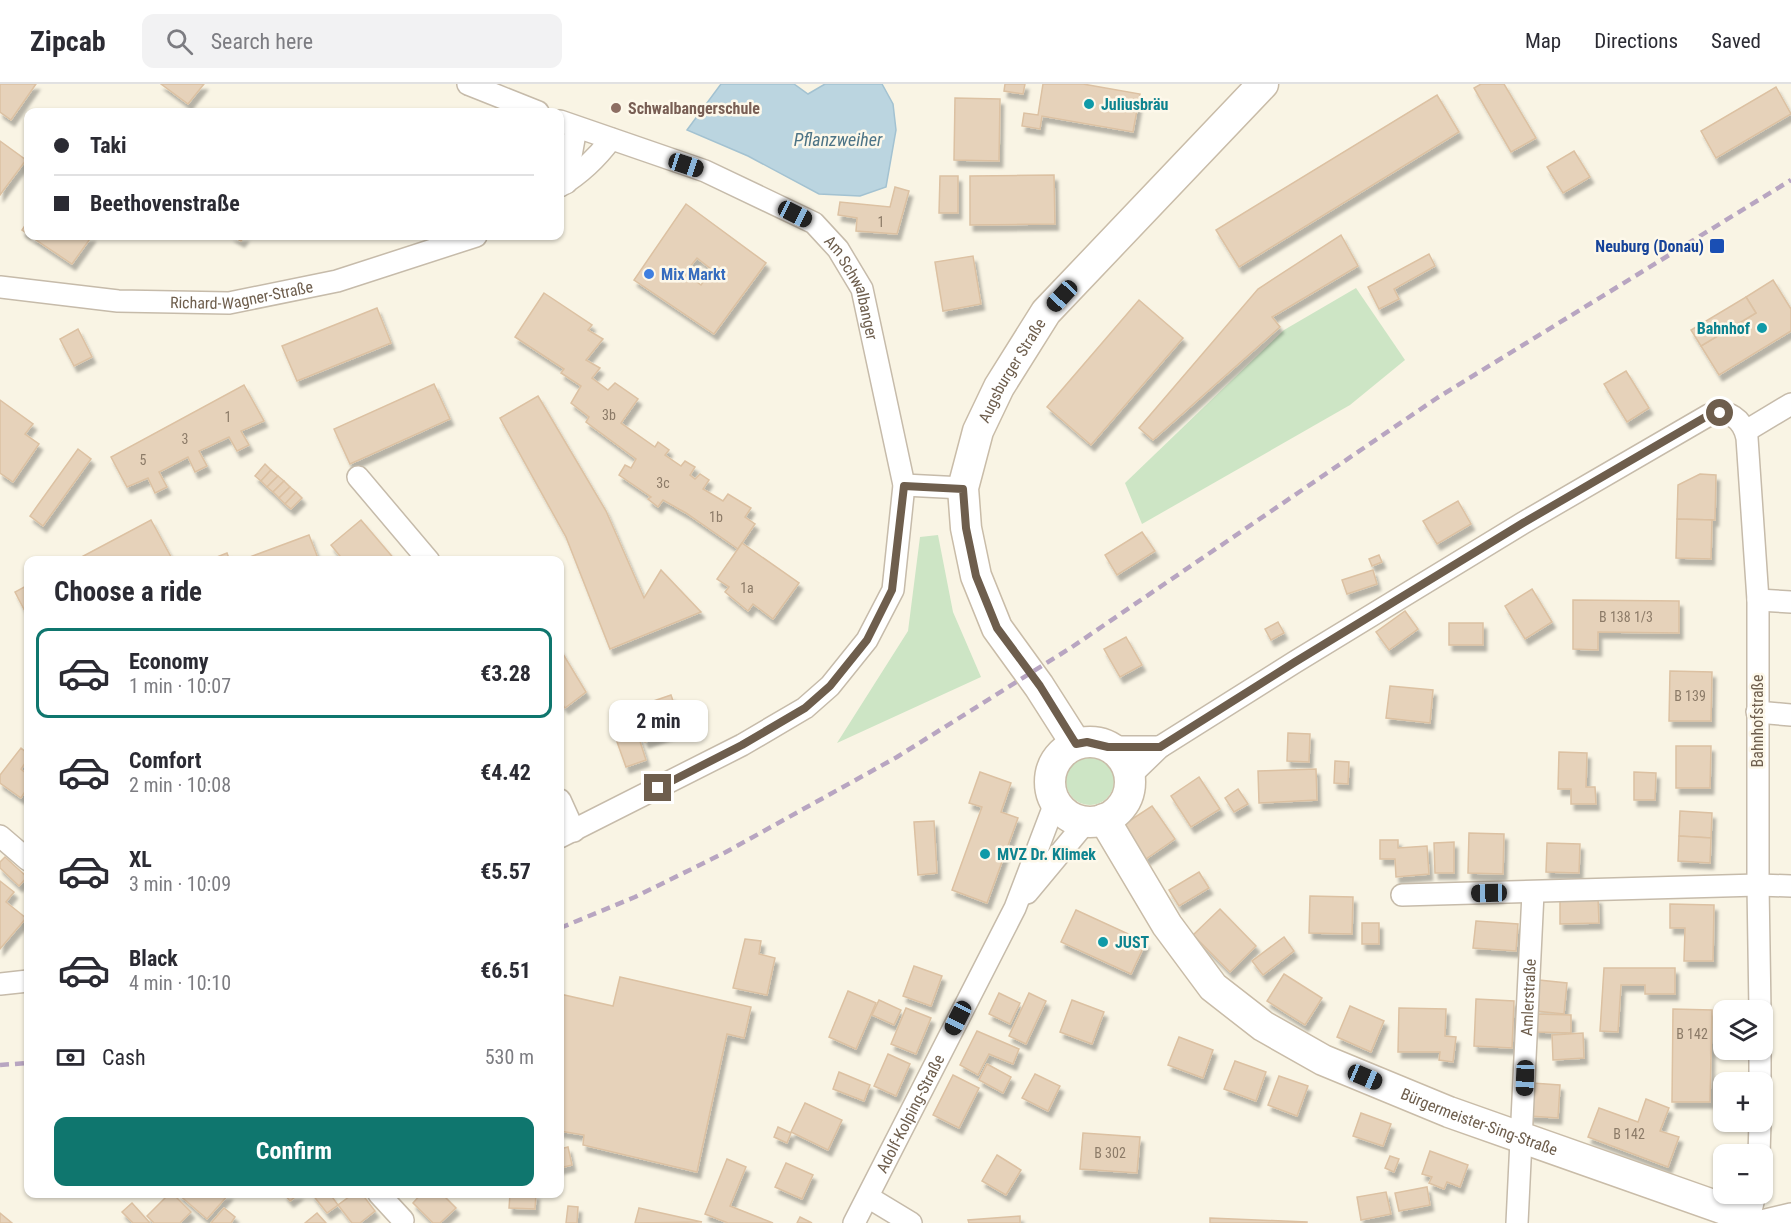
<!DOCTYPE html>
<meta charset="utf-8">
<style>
:root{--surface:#fff;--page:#f2f2f3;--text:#2b2b33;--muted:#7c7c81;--line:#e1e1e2;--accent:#0f766e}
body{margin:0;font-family:"Roboto Condensed",sans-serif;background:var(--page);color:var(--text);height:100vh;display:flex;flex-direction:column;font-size:22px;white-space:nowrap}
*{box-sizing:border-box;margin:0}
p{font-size:20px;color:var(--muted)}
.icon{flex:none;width:33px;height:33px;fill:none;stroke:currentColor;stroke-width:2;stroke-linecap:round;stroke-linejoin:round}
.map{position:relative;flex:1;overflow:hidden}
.sheet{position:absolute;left:24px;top:472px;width:540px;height:642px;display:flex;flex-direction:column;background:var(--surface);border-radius:12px;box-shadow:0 2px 4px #0004}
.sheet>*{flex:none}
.top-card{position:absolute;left:24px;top:24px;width:540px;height:132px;border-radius:12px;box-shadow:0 2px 4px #0004;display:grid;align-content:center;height:132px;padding:0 30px;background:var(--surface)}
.fabs{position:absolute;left:1713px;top:916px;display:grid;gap:12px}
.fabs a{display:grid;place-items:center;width:60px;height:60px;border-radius:12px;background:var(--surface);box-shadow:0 2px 4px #0004;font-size:30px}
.end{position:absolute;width:27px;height:27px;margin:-14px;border:8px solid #6e5e4d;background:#fff;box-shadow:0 0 0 3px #fff}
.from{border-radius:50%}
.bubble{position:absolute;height:42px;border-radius:12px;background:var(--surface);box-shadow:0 2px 4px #0004;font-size:20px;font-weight:700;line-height:42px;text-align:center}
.car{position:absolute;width:18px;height:36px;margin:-18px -9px;border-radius:8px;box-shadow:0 0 4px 2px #0007;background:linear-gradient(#222 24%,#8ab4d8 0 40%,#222 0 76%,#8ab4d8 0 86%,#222 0)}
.top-card b{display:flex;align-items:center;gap:21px;height:57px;font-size:22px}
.top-card b+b{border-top:2px solid var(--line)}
.top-card i{width:15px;height:15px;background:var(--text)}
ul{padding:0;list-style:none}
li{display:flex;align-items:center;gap:18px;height:90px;margin:0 12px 9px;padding:0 18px;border:3px solid transparent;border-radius:12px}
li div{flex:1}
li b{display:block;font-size:22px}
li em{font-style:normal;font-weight:700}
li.on{border-color:var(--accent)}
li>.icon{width:54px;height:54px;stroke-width:1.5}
h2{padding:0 30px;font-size:27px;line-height:72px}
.pay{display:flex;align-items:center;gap:15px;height:66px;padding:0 30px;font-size:22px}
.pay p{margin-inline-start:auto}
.button{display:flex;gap:12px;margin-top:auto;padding:12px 30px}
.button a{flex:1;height:69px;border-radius:12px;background:var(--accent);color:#fff;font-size:24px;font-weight:700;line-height:69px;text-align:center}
header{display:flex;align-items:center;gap:36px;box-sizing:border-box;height:84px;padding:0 30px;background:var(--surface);border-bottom:2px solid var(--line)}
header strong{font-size:28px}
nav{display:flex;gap:33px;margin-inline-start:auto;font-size:21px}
.search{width:420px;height:54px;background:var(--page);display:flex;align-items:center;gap:15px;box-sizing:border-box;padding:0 21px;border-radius:12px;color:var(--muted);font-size:22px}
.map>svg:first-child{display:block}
.green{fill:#cde5c5}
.water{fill:#bbd5e0;stroke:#a3c2d1;stroke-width:1.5}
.building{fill:#e6d2ba;stroke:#dcc1a2;stroke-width:1.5;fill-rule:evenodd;filter:url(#shadow)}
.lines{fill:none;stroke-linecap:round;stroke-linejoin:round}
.minor-casing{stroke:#c6bbaa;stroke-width:24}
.secondary-casing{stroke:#c9bca8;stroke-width:33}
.minor{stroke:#fff;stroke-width:21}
.secondary{stroke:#fff;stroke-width:30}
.rail{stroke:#b8a5c1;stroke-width:4.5;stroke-dasharray:9 6;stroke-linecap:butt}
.route{stroke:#6e5e4d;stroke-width:8}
.culture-dot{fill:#0f9aa8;stroke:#fdf8ea;stroke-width:2}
.education-dot{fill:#8d6e63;stroke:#fdf8ea;stroke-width:2}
.transit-dot{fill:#1a4fb4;stroke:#fdf8ea;stroke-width:2}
.shop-dot{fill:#3f7fe0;stroke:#fdf8ea;stroke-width:2}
.labels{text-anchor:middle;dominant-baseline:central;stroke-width:5;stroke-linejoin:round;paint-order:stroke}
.number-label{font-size:14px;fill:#8c7b68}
.culture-label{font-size:16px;font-weight:bold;fill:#0d838f;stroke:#fdf8ea;text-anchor:start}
.education-label{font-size:16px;font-weight:bold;fill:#785e54;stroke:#fdf8ea;text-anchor:start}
.transit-label{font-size:16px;font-weight:bold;fill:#164399;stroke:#fdf8ea;text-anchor:end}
.shop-label{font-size:16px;font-weight:bold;fill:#366cbe;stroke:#fdf8ea;text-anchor:start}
.street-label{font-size:16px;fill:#6e5e4d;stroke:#fdf8ea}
.water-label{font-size:18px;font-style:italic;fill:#4d7486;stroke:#fdf8ea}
</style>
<header>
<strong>Zipcab</strong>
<div class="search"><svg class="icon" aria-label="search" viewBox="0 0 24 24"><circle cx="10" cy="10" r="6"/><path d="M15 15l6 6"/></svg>Search here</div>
<nav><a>Map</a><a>Directions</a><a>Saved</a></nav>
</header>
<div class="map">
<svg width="1791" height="1139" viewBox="0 0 1791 1139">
<defs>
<filter id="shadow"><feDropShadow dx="3.5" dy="6" stdDeviation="1.5" flood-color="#0004"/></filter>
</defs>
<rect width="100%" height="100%" fill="#f9f4e4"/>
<!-- green -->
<g class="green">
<path d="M1356,204L1405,276L1350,321L1142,440L1125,399L1284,246Z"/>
<path d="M938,451L953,528L981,593L837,659L908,547L920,453Z"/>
<circle cx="1090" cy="697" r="24"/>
</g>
<!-- water -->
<path class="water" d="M721,0H794L808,10L825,0H882L893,20L896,46L886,103L860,112L819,110L748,72L687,46Z"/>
<!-- building -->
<g class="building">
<path d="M0,0H36L11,36L0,28Z"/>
<path d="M161,0H204L188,20Z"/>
<path d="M1005,0H1025L1023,10L1004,7Z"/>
<path d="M1043,0H1083L1140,10L1133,48L1042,32L1040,45L1022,42L1024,29L1038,31Z"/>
<path d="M1481,0H1504L1536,54L1511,68L1474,4Z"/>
<path d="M1776,3L1791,30L1716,74L1701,47Z"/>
<path d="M1437,11L1459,48L1239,183L1216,146Z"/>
<path d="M955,14L1000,15L999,77L954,76Z"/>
<path d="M0,57L26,76L0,111Z"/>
<path d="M1574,67L1590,93L1563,109L1547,83Z"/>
<path d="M1054,91L1055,140L970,141V92Z"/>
<path d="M940,92H958V129H939Z"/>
<path d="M895,103L909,107L897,150L856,147L857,134L838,131L840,118L890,123Z"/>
<path d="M686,120L766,179L714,250L634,196ZM697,174L712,186L701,201L685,189Z"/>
<path d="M28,137V150L22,146Z"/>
<path d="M1341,151L1358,182L1272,233L1280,243L1153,356L1139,344L1258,205Z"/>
<path d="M30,152H92L72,180Z"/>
<path d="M232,152H245L241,157Z"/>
<path d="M1429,170L1435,182L1394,205L1399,215L1379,225L1368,203Z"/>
<path d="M973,172L981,220L943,227L935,178Z"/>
<path d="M1773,196L1791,225V247L1719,291L1701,262L1756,229L1746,213Z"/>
<path d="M544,209L592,241L588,246L603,255L586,276L600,284L592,294L608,306L615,299L638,315L621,339L655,363L658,358L669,366L665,371L681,382L685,377L695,383L690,391L695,395L700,390L709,396L703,405L723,417L728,410L751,424L745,433L755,440L738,465L686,429L663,416L658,423L648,415L651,413L619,391L625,381L631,384L636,375L586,338L589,333L571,319L581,302L561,289L564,285L515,253Z"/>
<path d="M1746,213L1756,229L1701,262L1691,246Z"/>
<path d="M1139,216L1183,254L1091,361L1047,323Z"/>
<path d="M377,224L391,259L297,297L282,262Z"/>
<path d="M78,245L92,273L74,282L60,255Z"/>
<path d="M1626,287L1649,324L1627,338L1604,300Z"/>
<path d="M434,300L450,335L350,380L334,345Z"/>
<path d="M244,301L264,337L241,347L249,361L237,367L229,353L199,367L207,382L195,388L188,373L159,388L167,403L155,409L148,394L127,403L111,373Z"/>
<path d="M538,312L606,427L644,514L661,486L701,528L610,565L566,453L500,334Z"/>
<path d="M0,316L33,340L25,350L39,360L13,398L0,389Z"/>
<path d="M78,365L91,375L43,442L30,432Z"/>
<path d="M265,380L271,386L261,397L255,392Z"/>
<path d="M271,386L278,392L267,403L261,397Z"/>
<path d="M1700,390L1716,391L1715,436L1677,435L1678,401Z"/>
<path d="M278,392L284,397L273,408L267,403Z"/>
<path d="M284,397L290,403L279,414L273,408Z"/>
<path d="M290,403L296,408L285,420L279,414Z"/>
<path d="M296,408L302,414L291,425L285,420Z"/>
<path d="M1458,417L1471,440L1437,460L1423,437Z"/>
<path d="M1677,435L1712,436L1711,475L1676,474Z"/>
<path d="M151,436L171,473L163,477H74Z"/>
<path d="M361,436L396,477H344L331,461Z"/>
<path d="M1142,448L1155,467L1117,491L1105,471Z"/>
<path d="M309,451L319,477H239Z"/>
<path d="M742,459L799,499L773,535L753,520L748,527L725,508L729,503L717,495Z"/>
<path d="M227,469L230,477H213L212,475Z"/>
<path d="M1379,471L1382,478L1372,482L1369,475Z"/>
<path d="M1373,486L1377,500L1347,510L1342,496Z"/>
<path d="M28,501V533L15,508Z"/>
<path d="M1532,505L1552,538L1525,555L1505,522Z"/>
<path d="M1573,516L1679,517V549L1598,548V566L1573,565Z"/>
<path d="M1405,527L1418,545L1389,566L1376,548Z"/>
<path d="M1278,538L1284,549L1271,556L1265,545Z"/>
<rect x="1449" y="539" width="34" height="22"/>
<path d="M1126,553L1142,581L1120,593L1104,565Z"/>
<path d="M560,565L586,608L565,624L560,617Z"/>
<path d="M1670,587L1712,588L1711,637H1669Z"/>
<path d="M1390,602L1433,606L1430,639L1386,634Z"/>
<path d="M671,611L683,645L645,658L633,624Z"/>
<path d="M637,648L646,676L626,683L616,655Z"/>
<path d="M1288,649L1310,650L1309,678L1287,677Z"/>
<path d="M1676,662H1711L1710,704H1676Z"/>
<path d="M21,664L28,670V675L21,685L28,691V703L21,714L0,699V691Z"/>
<path d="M1559,668L1587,669L1586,703H1595L1596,720H1571V705H1558Z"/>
<path d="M1335,677L1349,678L1348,700L1334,699Z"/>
<path d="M1316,685L1317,716L1259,719L1258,687Z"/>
<path d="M980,688L1011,699L1001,728L1018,734L987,819L952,806L982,723L969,719Z"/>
<path d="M1634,688L1656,689L1655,716H1634Z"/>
<path d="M1199,693L1220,725L1191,743L1171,712Z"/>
<path d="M1238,705L1248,720L1234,728L1225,714Z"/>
<path d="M1152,722L1175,755L1146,775L1123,741Z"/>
<path d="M1680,727L1712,729L1711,754L1679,752Z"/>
<path d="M934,737L937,789L918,791L914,738Z"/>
<path d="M1469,749L1504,750L1503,790L1468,789Z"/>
<path d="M1679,752L1711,754L1710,779L1678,777Z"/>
<path d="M1380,756H1398V764L1427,762L1429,790L1396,793L1395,775H1380Z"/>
<path d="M1454,758V789H1435L1434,759Z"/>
<path d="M1547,759L1580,760L1579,789L1546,788Z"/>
<path d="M5,773L27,793L19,802L0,784V778Z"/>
<path d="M1199,788L1209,804L1179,822L1169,806Z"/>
<path d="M0,797L14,808L6,818L26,834L0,865Z"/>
<path d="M1310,812L1353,813L1352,850L1309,849Z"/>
<path d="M1598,814L1599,839L1560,840V815Z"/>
<path d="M1670,820L1714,821L1713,877H1684L1685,844H1670Z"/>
<path d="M1220,825L1256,862L1230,888L1193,851Z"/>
<path d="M1076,826L1146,858L1131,890L1061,858Z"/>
<path d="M1476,837L1518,840L1516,867L1473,864Z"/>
<rect x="1362" y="839" width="17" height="21"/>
<path d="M1284,853L1294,867L1263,891L1252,877Z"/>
<path d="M745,855L761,857L759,870L775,874L767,911L733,904Z"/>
<path d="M914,882L942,892L931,922L903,912Z"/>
<path d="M1604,884H1675V910H1645V901H1621L1618,948L1600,947Z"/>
<path d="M1284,890L1322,914L1305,941L1267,917Z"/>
<path d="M620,893L751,923L744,954L727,950L697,1088L583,1061L584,1051L560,1047V910L613,922Z"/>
<path d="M1539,896L1567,899L1564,930L1536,927Z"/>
<path d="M848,907L876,919L856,965L829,953Z"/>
<path d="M999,909L1020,919L1010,940L989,930Z"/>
<path d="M1029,909L1046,917L1026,960L1009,952Z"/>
<path d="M1476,915L1514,917L1512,964L1474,962Z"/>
<path d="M879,916L901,926L894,941L872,931Z"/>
<path d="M1072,916L1104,928L1092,960L1060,948Z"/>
<path d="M1350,922L1384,937L1371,968L1337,953Z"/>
<path d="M906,924L931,934L916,970L891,960Z"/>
<path d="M1399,924L1446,925L1445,952L1456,953L1453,978L1439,976L1440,968H1398Z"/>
<path d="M1673,925L1712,926L1710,1018H1672Z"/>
<path d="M1535,930L1571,931V949L1535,948Z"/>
<path d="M977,947L1019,965L1013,980L989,970L978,991L960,981Z"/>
<path d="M1583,949L1584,974L1553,976L1552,951Z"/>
<path d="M1179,953L1213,966L1203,994L1168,981Z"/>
<path d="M888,970L910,980L896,1012L874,1002Z"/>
<path d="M1235,977L1266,988L1256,1017L1224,1005Z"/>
<path d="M987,980L1011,993L1003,1009L979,996Z"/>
<path d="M839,988L870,1001L864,1017L833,1005Z"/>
<path d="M1035,990L1060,1002L1048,1027L1022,1014Z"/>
<path d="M953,991L979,1004L959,1044L933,1031Z"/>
<path d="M1279,992L1308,1002L1297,1032L1268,1021Z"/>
<path d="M1532,999L1560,1001L1558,1034L1529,1032Z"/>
<path d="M1646,1015L1669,1024L1660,1047L1679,1053L1668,1083L1588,1053L1599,1024L1638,1038Z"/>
<path d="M805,1019L842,1036L828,1066L791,1048Z"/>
<path d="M1361,1029L1391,1040L1383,1062L1353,1052Z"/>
<path d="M778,1043L791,1049L787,1059L774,1053Z"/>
<path d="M1083,1049L1140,1053L1137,1089L1080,1085Z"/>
<path d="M568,1063L572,1081L560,1084V1065Z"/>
<path d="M1430,1067L1468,1081L1460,1103L1447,1098L1444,1105L1429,1099L1432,1093L1422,1090Z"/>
<path d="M997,1071L1021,1086L1006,1111L982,1097Z"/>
<path d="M1390,1072L1399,1075L1394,1088L1385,1084Z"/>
<path d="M727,1075L746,1083L730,1122L773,1139H728L705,1130Z"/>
<path d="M786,1079L813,1091L802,1115L775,1103Z"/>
<path d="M1427,1103L1430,1121L1399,1127L1395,1109Z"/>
<path d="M1386,1108L1391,1130L1361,1136L1357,1113Z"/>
<path d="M169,1110H173L191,1128L180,1139H154L147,1132Z"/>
<path d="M178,1110H229L207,1135Z"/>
<path d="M284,1110H299L290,1117Z"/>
<path d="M312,1110H330L338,1121L327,1129Z"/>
<path d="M353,1110H362L375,1127L360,1139H352L338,1121Z"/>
<path d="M421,1110H442L456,1124L440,1139H433L413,1119Z"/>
<path d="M510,1110H536L535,1125L509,1124Z"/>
<path d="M132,1119L150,1139H133L122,1128Z"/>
<path d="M568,1122L578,1123L577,1139H566Z"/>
<path d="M224,1124L235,1133L231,1139H211Z"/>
<path d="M639,1124L702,1138L635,1139Z"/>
<path d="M0,1129L12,1139H0Z"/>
<path d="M317,1129L326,1139H305Z"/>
<path d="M1020,1132V1139H969L968,1136Z"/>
<path d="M800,1133L812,1139H797Z"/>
<path d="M1210,1134L1307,1138V1139H1210Z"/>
</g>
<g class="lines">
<!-- minor casing -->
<g class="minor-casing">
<g id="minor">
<path d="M468,0L538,28"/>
<path id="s1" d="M560,37L705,87L814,139L838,165L862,205L904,401L893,506L867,556L830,602L805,624L742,661L560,753"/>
<path d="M566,99L576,44"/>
<path d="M560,102C580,90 597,74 611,55"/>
<path id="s2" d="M0,203L118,217L229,219L337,197L476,152"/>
<path d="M1746,347L1791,320"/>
<path d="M358,393L429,477"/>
<path d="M904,401L963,404"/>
<path d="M1758,516L1791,518"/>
<path d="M1757,628L1791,631"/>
<path d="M1108,663H1160"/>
<path d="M1129,693L1160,663L1295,578L1523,439L1709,331C1728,324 1743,335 1747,354L1758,516V801L1760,927"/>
<path d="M560,716L574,747"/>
<path d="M0,752L28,776"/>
<path d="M1027,809L1086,738"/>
<path d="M1402,811L1758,801L1791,802"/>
<path d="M0,900L28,897"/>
<path d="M1760,999V966"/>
<path d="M1759,1071L1760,1038"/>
<path d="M379,1110L403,1136L402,1139"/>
<path d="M868,1113L911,1139"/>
<path id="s3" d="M854,1139L1015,824L1055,719"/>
<path id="s4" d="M1517,1139L1533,809"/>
<path d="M1748,1139L1755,1110"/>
<path d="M1753,1139L1791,1130"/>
</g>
</g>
<!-- secondary casing -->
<g class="secondary-casing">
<g id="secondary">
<circle cx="1090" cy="698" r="40"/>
<path id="s5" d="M1076,660L1039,602L997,544L976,492L966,444L963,404L978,347L999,303L1046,228L1263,0"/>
<path id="s6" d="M1104,735L1167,841L1213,903L1263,942L1323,976L1449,1028L1727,1126L1746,1139"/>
</g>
</g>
<!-- minor -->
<use href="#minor" class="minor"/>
<!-- secondary -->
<use href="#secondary" class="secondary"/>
<!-- rail -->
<g class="rail">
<path d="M560,844L635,813L726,768L897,673L1072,563L1437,314L1791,96"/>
<path d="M0,981L28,979"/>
</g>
</g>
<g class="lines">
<!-- route -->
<path class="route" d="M658,704L742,661L805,624L830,602L867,556L892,506L904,402L963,405L966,444L976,492L997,544L1040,602L1076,660L1087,658L1108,663H1160L1295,578L1523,439L1709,331L1720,329"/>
</g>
<!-- markers -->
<g class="culture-dot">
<circle cx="1089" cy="20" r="6"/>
<circle cx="1762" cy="244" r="6"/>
<circle cx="985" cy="770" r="6"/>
<circle cx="1103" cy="858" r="6"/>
</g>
<circle class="education-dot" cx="616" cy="24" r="6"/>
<rect class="transit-dot" x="1709" y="154" width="16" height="16" rx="3"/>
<circle class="shop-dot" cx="649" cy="190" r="6"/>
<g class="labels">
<!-- number labels -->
<g class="number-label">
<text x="881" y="138">1</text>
<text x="609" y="331">3b</text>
<text x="228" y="333">1</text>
<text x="185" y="355">3</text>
<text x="143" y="376">5</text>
<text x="663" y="399">3c</text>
<text x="716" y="433">1b</text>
<text x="747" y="504">1a</text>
<text x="1626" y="533">B 138 1/3</text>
<text x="1690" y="612">B 139</text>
<text x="1692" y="950">B 142</text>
<text x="1629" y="1050">B 142</text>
<text x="1110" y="1069">B 302</text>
</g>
<!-- culture labels -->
<g class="culture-label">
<text x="1101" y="20">Juliusbräu</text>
<text x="1750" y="244" text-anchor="end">Bahnhof</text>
<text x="997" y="770">MVZ Dr. Klimek</text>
<text x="1115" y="858">JUST</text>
</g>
<!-- education labels -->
<g class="education-label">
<text x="628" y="24">Schwalbangerschule</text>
</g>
<!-- transit labels -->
<g class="transit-label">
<text x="1704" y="162">Neuburg (Donau)</text>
</g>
<!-- shop labels -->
<g class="shop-label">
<text x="661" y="190">Mix Markt</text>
</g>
<!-- street labels -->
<g class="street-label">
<text stroke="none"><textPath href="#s1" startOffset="351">Am Schwalbanger</textPath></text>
<text stroke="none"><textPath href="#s2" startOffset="243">Richard-Wagner-Straße</textPath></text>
<text stroke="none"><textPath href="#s5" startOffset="414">Augsburger Straße</textPath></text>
<text transform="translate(1757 637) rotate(-90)">Bahnhofstraße</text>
<text stroke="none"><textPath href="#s4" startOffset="226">Amlerstraße</textPath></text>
<text stroke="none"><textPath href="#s3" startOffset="123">Adolf-Kolping-Straße</textPath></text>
<text stroke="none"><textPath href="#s6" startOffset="501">Bürgermeister-Sing-Straße</textPath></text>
</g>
<!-- water labels -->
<g class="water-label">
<text x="838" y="55">Pflanzweiher</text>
</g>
</g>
</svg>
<div class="fabs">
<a><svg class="icon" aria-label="layers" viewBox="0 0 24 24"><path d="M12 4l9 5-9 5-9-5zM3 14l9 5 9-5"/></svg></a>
<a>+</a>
<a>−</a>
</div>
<i class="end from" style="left:1720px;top:329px"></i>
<i class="end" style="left:658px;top:704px"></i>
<div class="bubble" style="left:609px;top:616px;width:99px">2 min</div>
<i class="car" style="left:686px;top:81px;rotate:108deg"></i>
<i class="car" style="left:795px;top:130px;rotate:117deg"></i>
<i class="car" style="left:1062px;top:212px;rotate:223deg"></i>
<i class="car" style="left:1489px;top:809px;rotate:269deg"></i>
<i class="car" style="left:958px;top:934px;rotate:207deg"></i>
<i class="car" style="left:1365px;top:993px;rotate:113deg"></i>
<i class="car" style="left:1525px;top:994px;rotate:182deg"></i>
<div class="top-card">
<b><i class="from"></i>Taki</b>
<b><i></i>Beethovenstraße</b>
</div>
<section class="sheet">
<h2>Choose a ride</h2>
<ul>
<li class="on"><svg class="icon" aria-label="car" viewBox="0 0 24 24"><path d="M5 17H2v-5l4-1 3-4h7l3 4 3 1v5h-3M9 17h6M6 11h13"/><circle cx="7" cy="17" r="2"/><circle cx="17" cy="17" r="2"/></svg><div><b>Economy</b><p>1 min · 10:07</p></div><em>€3.28</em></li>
<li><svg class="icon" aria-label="car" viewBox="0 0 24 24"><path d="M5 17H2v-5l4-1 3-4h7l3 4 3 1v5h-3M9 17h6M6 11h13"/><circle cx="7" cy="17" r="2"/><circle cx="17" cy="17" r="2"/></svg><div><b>Comfort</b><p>2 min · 10:08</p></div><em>€4.42</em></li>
<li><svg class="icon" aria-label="car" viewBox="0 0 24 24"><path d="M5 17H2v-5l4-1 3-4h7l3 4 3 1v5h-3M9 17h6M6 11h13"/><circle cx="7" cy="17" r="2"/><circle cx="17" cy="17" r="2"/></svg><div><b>XL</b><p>3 min · 10:09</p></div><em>€5.57</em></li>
<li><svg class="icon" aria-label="car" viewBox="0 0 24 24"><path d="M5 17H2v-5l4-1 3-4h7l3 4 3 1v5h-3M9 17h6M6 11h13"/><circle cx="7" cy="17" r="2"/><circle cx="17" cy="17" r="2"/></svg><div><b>Black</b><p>4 min · 10:10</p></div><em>€6.51</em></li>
</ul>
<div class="pay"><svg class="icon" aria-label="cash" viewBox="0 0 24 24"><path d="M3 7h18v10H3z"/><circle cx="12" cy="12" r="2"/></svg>Cash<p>530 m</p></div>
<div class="button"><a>Confirm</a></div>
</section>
</div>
